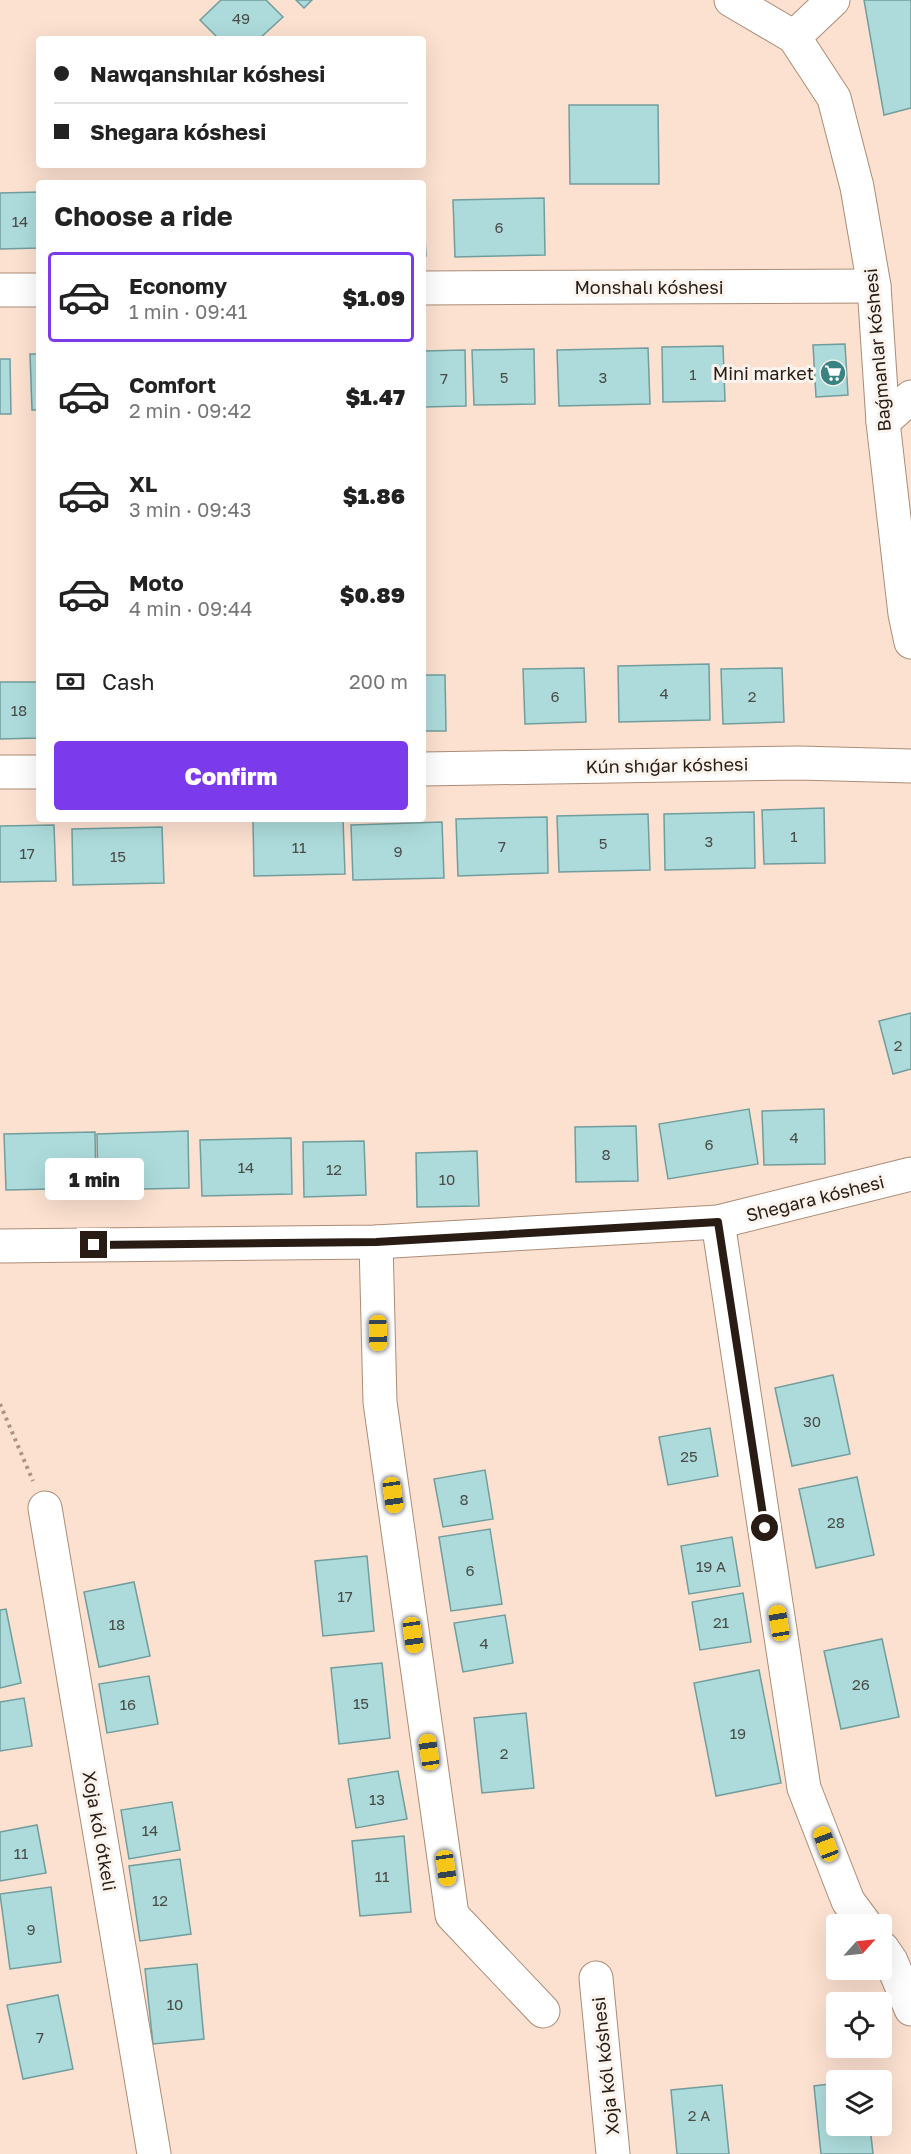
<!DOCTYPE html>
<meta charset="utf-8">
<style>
:root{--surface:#fff;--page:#f2f2f2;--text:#222;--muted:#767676;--line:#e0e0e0;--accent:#7c3aed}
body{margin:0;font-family:"Golos Text",sans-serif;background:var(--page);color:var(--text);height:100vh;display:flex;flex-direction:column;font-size:22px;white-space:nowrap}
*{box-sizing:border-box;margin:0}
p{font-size:20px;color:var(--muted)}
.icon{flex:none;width:33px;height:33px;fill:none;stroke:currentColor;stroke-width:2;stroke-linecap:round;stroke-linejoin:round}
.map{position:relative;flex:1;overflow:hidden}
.side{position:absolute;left:36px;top:180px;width:390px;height:642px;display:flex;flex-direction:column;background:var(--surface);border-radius:6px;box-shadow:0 6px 24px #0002}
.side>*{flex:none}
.banner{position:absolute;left:36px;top:36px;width:390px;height:132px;border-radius:6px;box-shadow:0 6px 24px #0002;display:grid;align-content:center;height:132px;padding:0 18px;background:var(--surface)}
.needle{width:39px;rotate:63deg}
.controls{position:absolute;left:826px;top:1914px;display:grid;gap:12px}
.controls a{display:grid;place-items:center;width:66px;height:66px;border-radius:6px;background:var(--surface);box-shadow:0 6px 24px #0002;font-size:30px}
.end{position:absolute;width:27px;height:27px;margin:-14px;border:8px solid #281c14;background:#fff;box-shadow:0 0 0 3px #fff}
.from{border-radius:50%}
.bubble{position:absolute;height:42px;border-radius:6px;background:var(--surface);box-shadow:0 6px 24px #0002;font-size:20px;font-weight:800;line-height:42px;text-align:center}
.car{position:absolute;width:18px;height:36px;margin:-18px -9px;border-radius:8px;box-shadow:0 0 4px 2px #0007;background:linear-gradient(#f5c518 24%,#345 0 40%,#f5c518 0 76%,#345 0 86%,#f5c518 0)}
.banner b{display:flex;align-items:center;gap:21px;height:57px;font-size:22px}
.banner b+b{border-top:2px solid var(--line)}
.banner i{width:15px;height:15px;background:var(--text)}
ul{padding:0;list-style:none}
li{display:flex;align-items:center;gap:18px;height:90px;margin:0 12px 9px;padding:0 6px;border:3px solid transparent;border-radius:6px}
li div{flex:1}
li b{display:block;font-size:22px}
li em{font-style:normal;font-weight:800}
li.active{border-color:var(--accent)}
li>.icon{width:54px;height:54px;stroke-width:1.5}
h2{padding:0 18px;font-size:27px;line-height:72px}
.pay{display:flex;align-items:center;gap:15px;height:66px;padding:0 18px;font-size:22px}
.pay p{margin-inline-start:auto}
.cta{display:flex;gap:12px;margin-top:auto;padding:12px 18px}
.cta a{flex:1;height:69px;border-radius:6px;background:var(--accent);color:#fff;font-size:24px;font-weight:800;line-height:69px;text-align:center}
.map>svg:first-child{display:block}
.building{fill:#addbdb;stroke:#719d9d;stroke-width:1.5}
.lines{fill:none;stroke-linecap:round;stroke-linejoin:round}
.minor-casing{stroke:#ab8c77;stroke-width:35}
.path{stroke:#a99486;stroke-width:4;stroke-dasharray:3 4.5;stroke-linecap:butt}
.minor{stroke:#fff;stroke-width:33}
.route{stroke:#281c14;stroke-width:8}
.labels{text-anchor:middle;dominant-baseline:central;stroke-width:6;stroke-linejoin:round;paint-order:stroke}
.number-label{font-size:15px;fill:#494c46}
.street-label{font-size:18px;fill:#281c14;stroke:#faf3ee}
.poi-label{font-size:18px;fill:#281c14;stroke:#faf3ee;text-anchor:end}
</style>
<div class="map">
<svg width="911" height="2154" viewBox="0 0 911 2154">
<rect width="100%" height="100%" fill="#fce1d0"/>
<!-- building -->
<g class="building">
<path d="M221,0H266L283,17L259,39H219L200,20Z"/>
<path d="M296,0H312L304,8Z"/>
<path d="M864,0H911V108L884,115Z"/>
<path d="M569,105H658L659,184H570Z"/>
<path d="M39,192V248L0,249V193Z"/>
<path d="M544,198L545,255L455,257L453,200Z"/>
<path d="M423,201L426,256H423Z"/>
<path d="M845,344L848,395L816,397L813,345Z"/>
<path d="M723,346L725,401L663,402L662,347Z"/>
<path d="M648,348L650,404L559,406L557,350Z"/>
<path d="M534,349L535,404L474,405L472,350Z"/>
<path d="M465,350L466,406L423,407V351Z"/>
<path d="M30,354H39V410H32Z"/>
<path d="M0,359H10L11,414H0Z"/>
<path d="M709,664L710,720L619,722L618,666Z"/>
<path d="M584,668L586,722L525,724L523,669Z"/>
<path d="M782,668L784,722L723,724L721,669Z"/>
<path d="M423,675H445L446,731H423Z"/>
<path d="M0,682H37L38,738L0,739Z"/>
<path d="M824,808L825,863L764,864L762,810Z"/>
<path d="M754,812L755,868L665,870L664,814Z"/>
<path d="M648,814L650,870L559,872L557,816Z"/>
<path d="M547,817L548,873L458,876L456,819Z"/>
<path d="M343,819L345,874L254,876L253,820Z"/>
<path d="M442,822L444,878L353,880L351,825Z"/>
<path d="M54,825L56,881L0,882V826Z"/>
<path d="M162,827L164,883L73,885L72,829Z"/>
<path d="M911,1013V1069L893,1074L879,1021Z"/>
<path d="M749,1109L758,1164L668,1179L659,1124Z"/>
<path d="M824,1109L825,1164L764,1165L762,1111Z"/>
<path d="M636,1126L638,1181L576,1182L575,1127Z"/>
<path d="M188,1131L189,1188L98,1190L97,1134Z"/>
<path d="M95,1132L96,1188L6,1190L4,1134Z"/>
<path d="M291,1138L292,1194L202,1196L200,1140Z"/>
<path d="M364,1141L366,1195L304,1197L303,1142Z"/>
<path d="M477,1151L479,1206L417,1207L416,1153Z"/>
<path d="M833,1375L850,1454L792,1466L775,1388Z"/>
<path d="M710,1428L718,1476L668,1485L659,1437Z"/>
<path d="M485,1470L493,1519L443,1527L434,1479Z"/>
<path d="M857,1477L874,1555L816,1568L799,1489Z"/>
<path d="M490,1529L502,1604L451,1611L439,1537Z"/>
<path d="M732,1537L740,1586L689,1594L681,1546Z"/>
<path d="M367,1556L374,1631L323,1636L315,1561Z"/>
<path d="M134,1582L150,1656L99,1667L84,1592Z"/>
<path d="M743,1593L751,1642L700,1650L692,1602Z"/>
<path d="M6,1609L21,1683L0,1688V1610Z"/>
<path d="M505,1615L513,1663L463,1672L454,1623Z"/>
<path d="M882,1639L899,1717L841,1729L824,1651Z"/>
<path d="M382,1663L390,1738L339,1744L331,1668Z"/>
<path d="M759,1670L781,1783L716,1796L694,1683Z"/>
<path d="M149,1676L158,1724L107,1733L99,1684Z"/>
<path d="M24,1698L32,1746L0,1751V1702Z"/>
<path d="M526,1713L534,1788L482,1793L474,1718Z"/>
<path d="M398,1771L407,1819L356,1828L348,1779Z"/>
<path d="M172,1802L180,1850L129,1859L121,1810Z"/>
<path d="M37,1825L46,1873L0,1881V1832Z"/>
<path d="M404,1836L411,1912L360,1916L352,1841Z"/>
<path d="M180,1859L191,1934L140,1941L129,1866Z"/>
<path d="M51,1887L61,1962L10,1969L0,1894Z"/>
<path d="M197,1964L204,2039L153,2044L145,1969Z"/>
<path d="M58,1995L73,2069L23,2079L7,2005Z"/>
<path d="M837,2083V2126H870L873,2154H821L814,2086Z"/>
<path d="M722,2085L729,2154H677L671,2090Z"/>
</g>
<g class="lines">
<!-- minor casing -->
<g class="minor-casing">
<g id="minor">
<path d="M731,0L794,37L834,98L857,187L874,286L883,422L905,614L911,642"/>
<path d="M794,37L833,0"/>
<path d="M423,288L874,286"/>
<path d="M0,290H39"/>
<path d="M883,422L911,397"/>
<path d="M423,769L799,763L911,766"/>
<path d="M0,772H39"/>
<path d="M718,1222L804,1788L848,1901L865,1924"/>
<path d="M376,1242L380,1402L452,1915L543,2011"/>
<path d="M0,1246L376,1242L718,1222L911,1174"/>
<path d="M45,1508L154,2154"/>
<path d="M882,1948L891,1961L911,2009"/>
<path d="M596,1978L613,2154"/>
</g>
</g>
<!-- path -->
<path class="path" d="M0,1404L33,1481"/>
<!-- minor -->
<use href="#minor" class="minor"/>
</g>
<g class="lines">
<!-- route -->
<path class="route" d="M94,1245L376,1242L718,1222L765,1528"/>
</g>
<!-- icons -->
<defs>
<g id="supermarket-disc" transform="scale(1.35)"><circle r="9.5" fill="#3a8383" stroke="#faf3ee"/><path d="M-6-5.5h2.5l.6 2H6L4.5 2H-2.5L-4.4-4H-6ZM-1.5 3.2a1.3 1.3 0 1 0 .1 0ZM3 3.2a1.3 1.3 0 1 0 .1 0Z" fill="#fff"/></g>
</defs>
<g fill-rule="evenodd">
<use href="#supermarket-disc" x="833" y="373"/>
</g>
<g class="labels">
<!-- number labels -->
<g class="number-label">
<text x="241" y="18">49</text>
<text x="20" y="221">14</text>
<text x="499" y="227">6</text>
<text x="693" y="374">1</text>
<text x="504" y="377">5</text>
<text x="603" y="377">3</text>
<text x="444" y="378">7</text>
<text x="664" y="693">4</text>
<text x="555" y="696">6</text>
<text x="752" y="696">2</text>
<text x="19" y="710">18</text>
<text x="794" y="836">1</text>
<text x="709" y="841">3</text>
<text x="603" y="843">5</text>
<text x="502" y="846">7</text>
<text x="299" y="847">11</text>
<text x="398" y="851">9</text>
<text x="27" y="853">17</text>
<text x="118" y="856">15</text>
<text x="898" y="1045">2</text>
<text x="794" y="1137">4</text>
<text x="709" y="1144">6</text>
<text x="606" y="1154">8</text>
<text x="246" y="1167">14</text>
<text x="334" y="1169">12</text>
<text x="447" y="1179">10</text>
<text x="812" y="1421">30</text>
<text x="689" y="1456">25</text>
<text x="464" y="1499">8</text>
<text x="836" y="1522">28</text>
<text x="711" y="1566">19 А</text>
<text x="470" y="1570">6</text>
<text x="345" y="1596">17</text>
<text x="721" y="1622">21</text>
<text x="117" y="1624">18</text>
<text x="484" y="1643">4</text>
<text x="861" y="1684">26</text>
<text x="361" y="1703">15</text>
<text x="128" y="1704">16</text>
<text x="738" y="1733">19</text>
<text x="504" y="1753">2</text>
<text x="377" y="1799">13</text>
<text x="150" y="1830">14</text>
<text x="21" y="1853">11</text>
<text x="382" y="1876">11</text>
<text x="160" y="1900">12</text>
<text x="31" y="1929">9</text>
<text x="175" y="2004">10</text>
<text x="40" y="2037">7</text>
<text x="699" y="2115">2 А</text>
</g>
<!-- street labels -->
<g class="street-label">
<text x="649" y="287">Monshalı kóshesi</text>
<text transform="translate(877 350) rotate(-95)">Baǵmanlar kóshesi</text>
<text transform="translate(667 765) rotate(-1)">Kún shıǵar kóshesi</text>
<text transform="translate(815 1198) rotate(-14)">Shegara kóshesi</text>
<text transform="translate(100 1831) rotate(80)">Xoja kól ótkeli</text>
<text transform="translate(605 2066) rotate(-96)">Xoja kól kóshesi</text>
</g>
<!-- poi labels -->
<g class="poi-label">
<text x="814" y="373">Mini market</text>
</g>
</g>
</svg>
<div class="controls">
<a><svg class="needle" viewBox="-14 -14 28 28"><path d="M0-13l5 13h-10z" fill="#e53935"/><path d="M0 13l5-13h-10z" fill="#767676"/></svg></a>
<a><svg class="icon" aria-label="locate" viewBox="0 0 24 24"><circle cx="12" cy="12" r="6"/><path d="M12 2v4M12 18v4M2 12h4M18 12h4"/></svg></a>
<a><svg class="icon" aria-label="layers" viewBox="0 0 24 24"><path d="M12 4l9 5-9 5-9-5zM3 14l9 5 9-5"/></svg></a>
</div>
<i class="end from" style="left:765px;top:1528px"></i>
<i class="end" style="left:94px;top:1245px"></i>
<div class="bubble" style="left:45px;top:1158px;width:99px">1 min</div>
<i class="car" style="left:378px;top:1333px;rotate:179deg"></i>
<i class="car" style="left:393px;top:1495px;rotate:172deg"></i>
<i class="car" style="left:779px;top:1623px;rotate:351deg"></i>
<i class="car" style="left:413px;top:1635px;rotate:172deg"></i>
<i class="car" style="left:429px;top:1752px;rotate:352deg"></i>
<i class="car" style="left:826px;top:1844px;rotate:339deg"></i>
<i class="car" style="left:446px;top:1868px;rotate:172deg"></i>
<div class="banner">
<b><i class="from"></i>Nawqanshılar kóshesi</b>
<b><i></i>Shegara kóshesi</b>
</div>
<section class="side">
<h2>Choose a ride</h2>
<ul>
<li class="active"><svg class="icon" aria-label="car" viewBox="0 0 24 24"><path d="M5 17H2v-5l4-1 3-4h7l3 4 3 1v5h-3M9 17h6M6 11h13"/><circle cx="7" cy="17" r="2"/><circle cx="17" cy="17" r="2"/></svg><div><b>Economy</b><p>1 min · 09:41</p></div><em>$1.09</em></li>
<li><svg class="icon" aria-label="car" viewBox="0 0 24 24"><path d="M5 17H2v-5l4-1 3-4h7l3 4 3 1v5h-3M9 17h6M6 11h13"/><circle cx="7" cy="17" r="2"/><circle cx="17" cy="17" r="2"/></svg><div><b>Comfort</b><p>2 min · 09:42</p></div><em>$1.47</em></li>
<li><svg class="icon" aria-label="car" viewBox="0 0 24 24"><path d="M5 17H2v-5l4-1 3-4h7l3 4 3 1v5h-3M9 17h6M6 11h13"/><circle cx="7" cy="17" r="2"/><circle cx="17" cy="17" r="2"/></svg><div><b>XL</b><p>3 min · 09:43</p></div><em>$1.86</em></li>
<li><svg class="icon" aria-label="car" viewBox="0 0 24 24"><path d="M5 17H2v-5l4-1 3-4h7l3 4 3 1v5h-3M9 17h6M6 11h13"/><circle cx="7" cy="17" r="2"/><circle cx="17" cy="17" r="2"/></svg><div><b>Moto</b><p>4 min · 09:44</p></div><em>$0.89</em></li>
</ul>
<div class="pay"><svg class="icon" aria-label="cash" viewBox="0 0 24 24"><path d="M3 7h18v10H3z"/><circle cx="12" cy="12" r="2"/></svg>Cash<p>200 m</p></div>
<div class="cta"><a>Confirm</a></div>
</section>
</div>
